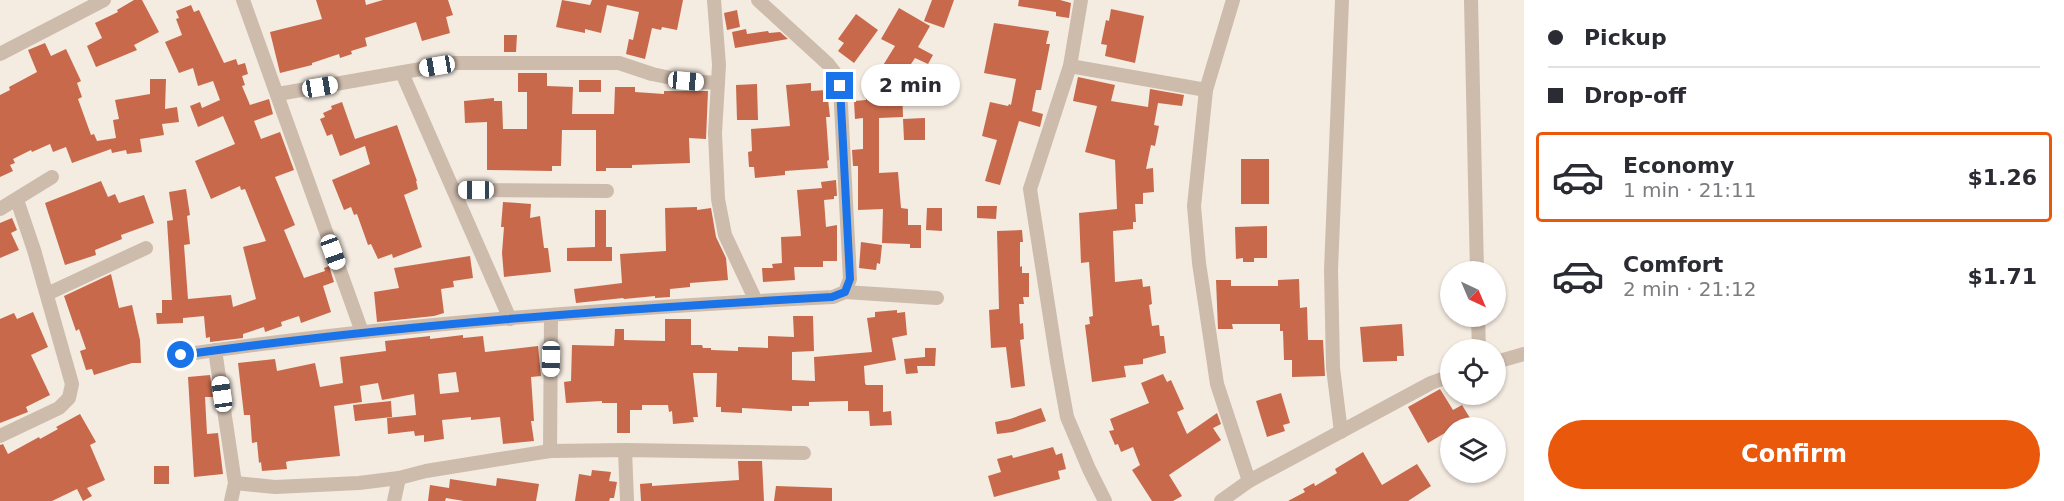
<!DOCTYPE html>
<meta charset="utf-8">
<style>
:root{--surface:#fff;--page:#f7f7f7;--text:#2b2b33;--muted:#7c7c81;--line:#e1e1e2;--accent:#ea580c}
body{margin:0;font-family:"DejaVu Sans",sans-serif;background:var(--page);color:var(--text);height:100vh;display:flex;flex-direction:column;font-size:22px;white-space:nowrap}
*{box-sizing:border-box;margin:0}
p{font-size:20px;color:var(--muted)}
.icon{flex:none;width:33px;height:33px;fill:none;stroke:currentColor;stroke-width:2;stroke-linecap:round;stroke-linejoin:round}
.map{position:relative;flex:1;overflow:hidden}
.drawer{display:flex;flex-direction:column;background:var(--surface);width:540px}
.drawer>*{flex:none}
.banner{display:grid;align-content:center;height:132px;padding:0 24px;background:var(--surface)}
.needle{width:39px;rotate:136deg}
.tools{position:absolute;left:1440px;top:261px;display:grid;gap:12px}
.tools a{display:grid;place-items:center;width:66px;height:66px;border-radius:50%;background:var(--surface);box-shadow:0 2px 4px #0004;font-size:30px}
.end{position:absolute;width:27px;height:27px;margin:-14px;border:8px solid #1a73e8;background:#fff;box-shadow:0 0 0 3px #fff}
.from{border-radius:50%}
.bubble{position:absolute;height:42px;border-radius:21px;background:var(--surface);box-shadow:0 2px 4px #0004;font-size:20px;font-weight:700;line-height:42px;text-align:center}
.car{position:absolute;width:18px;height:36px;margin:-18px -9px;border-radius:8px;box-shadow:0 0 4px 2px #0007;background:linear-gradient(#fff 24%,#345 0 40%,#fff 0 76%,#345 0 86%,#fff 0)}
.banner b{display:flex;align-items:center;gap:21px;height:57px;font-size:22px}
.banner b+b{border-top:2px solid var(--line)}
.banner i{width:15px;height:15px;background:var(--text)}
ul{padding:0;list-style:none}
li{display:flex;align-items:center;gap:18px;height:90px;margin:0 12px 9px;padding:0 12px;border:3px solid transparent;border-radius:6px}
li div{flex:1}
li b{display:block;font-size:22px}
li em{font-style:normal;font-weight:700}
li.current{border-color:var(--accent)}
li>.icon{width:54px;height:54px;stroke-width:1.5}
.button{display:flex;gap:12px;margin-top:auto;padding:12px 24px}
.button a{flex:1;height:69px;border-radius:36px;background:var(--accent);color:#fff;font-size:24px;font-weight:700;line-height:69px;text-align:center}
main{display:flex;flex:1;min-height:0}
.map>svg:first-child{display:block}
.building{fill:#c8694b;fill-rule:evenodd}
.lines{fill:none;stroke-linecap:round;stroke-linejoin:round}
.street{stroke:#cdbbac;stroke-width:14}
.route{stroke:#1a73e8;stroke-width:8}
</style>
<main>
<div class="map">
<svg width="1524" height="501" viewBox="0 0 1524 501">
<rect width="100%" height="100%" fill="#f4ebe1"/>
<!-- building -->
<g class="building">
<path d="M134,0H142L159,32L134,45L137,50L96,67L87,46L102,38L95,23L118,12L117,10Z"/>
<path d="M316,0H365L366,5L383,0H448L453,15L446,17L450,33L422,41L416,22L365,38L367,46L351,51L352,54L340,58L339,54L312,63V65L280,73L270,32L322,19Z"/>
<path d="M562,0L590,5L592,0H683L677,30L662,27L661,30L652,28L645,59L626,54L629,39L633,40L639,12L607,5L601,33L585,29V33L556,27Z"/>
<path d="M932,0H954L944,28L924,21Z"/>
<path d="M1019,0H1060L1071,3L1069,18L1056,16V12L1018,6Z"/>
<path d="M191,5L194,12L199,10L224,63L236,59L238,65L245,63L248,74L242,76L245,85L242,86L250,105L269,99L273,114L254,121L261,139L280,132L294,170L275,177L295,225L284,230L304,278L325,271L324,268L329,266L334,282L323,286L331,312L301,323L299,316L281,322L282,326L265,332L264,327L243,334V338L210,342V337L206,338L204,316L183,318V323L157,324L156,313H162V300H172L167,221L173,220L169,192L186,189L190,215L187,216L190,244L184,245L188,299L231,295L233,307L256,299L243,247L266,241L245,189L241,190L240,186L211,199L195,161L235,144L223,116L198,127L190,106L200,102L202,108L220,100L213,81L198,86L193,68L179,73L165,42L182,35L176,19L179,18L176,11Z"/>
<path d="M899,8L930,26L918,47L933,55L928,64L915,58L901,79L882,67L895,46L881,39Z"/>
<path d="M1111,9L1144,16L1135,63L1105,56L1107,45L1101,44L1106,20L1109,21Z"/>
<path d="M737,10L740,27L727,30L724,13Z"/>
<path d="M856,14L878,30L854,63L838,51L844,43L838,39Z"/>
<path d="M994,23L1049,31L1046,44H1050L1041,90H1036L1032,111L1043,114L1040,127L1019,121L1000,185L985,181L997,140L982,136L990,102L1008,106L1009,104L1011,105L1016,79L984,73Z"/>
<path d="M746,29L747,34L768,31L769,33L780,32L788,39L735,48L732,32Z"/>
<path d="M504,35H517L516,52H504Z"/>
<path d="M45,43L51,56L66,49L81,81L77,83L82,97L78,99L91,135L94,134L97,141L116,138L113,120L119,119L115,100L150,94V79H166L165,109L177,107L179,122L162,124L164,135L140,139L142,152L127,154L126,150L112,153L111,149L72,163L66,147L53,152L50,144L32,152L31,150L13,159L15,163L10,165L13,171L0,177V95L10,90L9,87L37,72L28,50Z"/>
<path d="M518,73H547V86L573,87L572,114H614L615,87H635V92L664,94V91H708L706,139L689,138L690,163L632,165V168H606V171H596V130H562L561,166H552V171L487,170V122L465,123L464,101L494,98V101H502L503,129H527V92H518Z"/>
<path d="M1078,77L1115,85L1111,101L1148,107L1150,89L1184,95L1182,106L1158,103L1154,125L1159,126L1155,146L1151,145L1146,169L1153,168L1154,192L1143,193V204H1135L1136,222H1133V229L1113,231L1115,282L1142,279L1143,287L1150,286L1152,304L1149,305L1152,326L1159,325L1160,336H1164L1166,353L1143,359V364L1124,366L1126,377L1092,382L1085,325L1090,324L1089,317L1093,316L1089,262L1081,263L1079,213L1117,209L1115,160L1085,152L1097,106L1073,101Z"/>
<rect x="579" y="80" width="22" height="12"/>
<path d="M811,83V91L827,90L830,117H826L829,160L827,161L828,168L785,171V175L755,178L754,167H749L748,152L752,151L751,129L790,126L786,85Z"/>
<path d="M757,84L758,120H737L736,85Z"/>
<path d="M902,86L903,117L879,118V173L898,172L901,208L908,209V225H921V248H910V244L882,243L883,209L858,210V166H853L852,150L863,149V118L855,119L854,101L866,100L865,87Z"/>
<path d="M342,102L355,139L397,125L417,181H416L418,189L404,195L422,247L393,258L392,254L378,259L371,244L368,245L357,214L354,215L351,207L344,210L332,180L370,164L365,146L340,156L332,134L327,136L320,119L325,117L323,113L332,109L331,106Z"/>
<path d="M925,118V140H904L903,119Z"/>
<rect x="1241" y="159" width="28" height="45"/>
<path d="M836,180L837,196H834V199L824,200L826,227L837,225V261H823V267H794L795,280L763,282L762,268H773L772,264L782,263L781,237L801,236L797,190L822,188L821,182Z"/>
<path d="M101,181L108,197L115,194L119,203L144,195L154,223L121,235L122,239L95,250L96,255L65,265L45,203Z"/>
<path d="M503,202L531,204L530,218L540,216L544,248H548L551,272L504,277L502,253L504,227H501Z"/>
<path d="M977,206H997L996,219L977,218Z"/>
<path d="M697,207V210L711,208L716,237L726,258L728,280L690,283V287L670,289V297L655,298V296L624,299L623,298L576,303L574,289L622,283L620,254L666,251L665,208Z"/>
<path d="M927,208H942V231L926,230Z"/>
<path d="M595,210H606V247H612V261H567V248L595,247Z"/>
<path d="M12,218L17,230L11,233L19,250L0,258V223Z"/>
<path d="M1267,226V258H1254V262H1243V258L1236,259L1235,227Z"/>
<path d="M1022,230L1023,242H1020V267L1022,266V273H1029V297H1023L1024,304H1019L1020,324L1023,323L1024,339L1020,340L1025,386L1011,388L1006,347L991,348L989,310L999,309L997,231Z"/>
<path d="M861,242L882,245L880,264L877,263L876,270L859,268Z"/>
<path d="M470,256L473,278L453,281L454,287L441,289L444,313L434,316L377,322L374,292L399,288L394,268Z"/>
<path d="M111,274L119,308L132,305L140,340L141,363H132L94,375L92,369L86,370L80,351L86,349L79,329L76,331L64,296Z"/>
<path d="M1299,279L1300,308L1307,307L1308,340H1323L1325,376L1292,377V360H1284L1283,331H1280V324H1232L1233,329H1218L1216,280H1231V286H1278V280Z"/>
<path d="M897,310V313L905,312L907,335L892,338L896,360L864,366L865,383L866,385H883V412L891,411L892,425L870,426L869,411H848V401L809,402V406H792V411L742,408V413L721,412V407H716L717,373H693L698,417H693L694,422L673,424L672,411L669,412L668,405H642V410H630V433H617V403H602V401L566,403L564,382L571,381L572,345L614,346L615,329H624V340L665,341V319H691V345H702L703,348H711V350L738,351V347L768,348V336L794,337L793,316H813L814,351L792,352V380L815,381L814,357L872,352L867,318L875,317V312Z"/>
<path d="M33,312L48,347L31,355L50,395L26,407L28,412L0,423V319L14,313L17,319Z"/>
<path d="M1402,324L1404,356H1397V361L1363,362L1360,327Z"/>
<path d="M463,335V338L483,336L485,352L538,346L541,376L531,377L534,421H531L534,441L503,444L500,417L471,420V417L442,420L444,439L424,442V435L415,436L414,431L388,434L387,418L416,415L414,394L382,400L378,383L360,386L362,402L334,406L340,456L289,461L286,462L287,469L262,471L261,462L259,463L257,442L252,443L250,415H244L238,363L275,359L277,371L315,363L320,387L343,383L340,357L386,351L385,341L430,336V339ZM456,372L459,392L440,394L438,374Z"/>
<path d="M925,348H936L935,366H917L918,373L906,374L904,359L925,357Z"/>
<path d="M1163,374L1167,382L1171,380L1184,409L1177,412L1187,434L1217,413L1221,424L1213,428L1221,440L1169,475L1182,496L1173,501H1152L1132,470L1140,465L1133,447L1121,452L1118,444L1115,445L1109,431L1114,430L1110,419L1149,403L1141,383Z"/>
<path d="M210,375L213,397H205L207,434L218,433L223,474L194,477L188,377Z"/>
<path d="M1440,389L1453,410L1462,405L1470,418L1454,428H1450V430L1428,443L1408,407Z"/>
<path d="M1281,393L1290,423L1283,425L1285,431L1267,437L1256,401Z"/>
<path d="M391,401L392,417L355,421L353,405Z"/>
<path d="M1041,408L1046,421L1013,432L997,434L995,422L1010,419Z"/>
<path d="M80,414L96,442L90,445L105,480L87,488L92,496L83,501L77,489L52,501H0V445L3,444L8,454L39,437L40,439L58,429L56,427Z"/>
<path d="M1053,447L1056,455L1062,453L1066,469L1058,471L1060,479L994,497L988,476L1001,472L997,459L1012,455L1013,458Z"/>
<path d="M1363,452L1382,485L1417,464L1431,486L1408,501H1288L1305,492L1303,489L1314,483L1315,486L1337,473L1335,469Z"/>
<path d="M738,461H762L764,501H641L640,484L652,483V486L739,480Z"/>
<rect x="154" y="466" width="15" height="18"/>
<path d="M592,470L611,472L609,481L617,482L614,498H610L609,501H575L579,474L591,476Z"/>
<path d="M497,478L539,484L536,501H464L446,498L445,501H428L430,485L449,488L450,479L496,486Z"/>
<path d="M776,486L832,488V501H774Z"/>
</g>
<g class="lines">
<!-- street -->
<g class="street">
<path d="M243,0L362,332"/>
<path d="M714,0L719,65L715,133L718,199L725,235L756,301"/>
<path d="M1081,0L1070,66L1030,189L1057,362L1067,417L1089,469L1105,501"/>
<path d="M1233,0L1206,90L1194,206L1199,263L1217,384L1249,481"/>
<path d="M1471,0L1477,272"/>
<path d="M0,54L104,0"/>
<path d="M1070,66L1206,90"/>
<path d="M402,73L510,319"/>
<path d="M278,94L455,63H619L652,74L686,81L718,83"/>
<path d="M454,190L607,191"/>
<path d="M0,209L52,177"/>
<path d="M845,292L937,298"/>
<path d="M47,294L146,248"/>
<path d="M1478,316L1479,350"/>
<path d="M215,350L235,483L231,501"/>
<path d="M181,355C396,324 615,308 833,297L845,292L850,279L840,86L835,73L828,64L758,0"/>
<path d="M1496,362L1524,354"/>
<path d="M1341,432L1333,368L1331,270L1342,0"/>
<path d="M0,436L59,408L69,398L72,384L34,250L17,200"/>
<path d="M625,450L627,501"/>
<path d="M550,451L551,316"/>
<path d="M235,483L275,487L359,483L399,478L426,471L550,451L625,450L804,453"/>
<path d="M394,501L399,478"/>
<path d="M1221,501L1249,481L1431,383L1450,376"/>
</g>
</g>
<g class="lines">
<!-- route -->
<path class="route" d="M181,355C397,325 615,309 832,297L845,292L850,279L840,86"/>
</g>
</svg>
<div class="tools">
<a><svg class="needle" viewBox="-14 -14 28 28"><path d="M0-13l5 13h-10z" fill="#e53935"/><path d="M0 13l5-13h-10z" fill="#7c7c81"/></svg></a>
<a><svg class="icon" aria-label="locate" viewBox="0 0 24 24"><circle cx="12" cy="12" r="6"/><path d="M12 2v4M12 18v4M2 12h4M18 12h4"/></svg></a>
<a><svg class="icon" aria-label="layers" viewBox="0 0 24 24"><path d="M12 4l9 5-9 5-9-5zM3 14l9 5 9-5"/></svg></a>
</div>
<i class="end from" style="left:181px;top:355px"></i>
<i class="end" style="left:840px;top:86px"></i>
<div class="bubble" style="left:861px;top:64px;width:99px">2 min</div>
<i class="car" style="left:437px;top:66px;rotate:260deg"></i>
<i class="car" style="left:686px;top:81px;rotate:95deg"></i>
<i class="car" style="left:320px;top:87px;rotate:80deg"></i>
<i class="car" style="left:476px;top:190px;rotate:270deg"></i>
<i class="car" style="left:333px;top:252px;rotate:160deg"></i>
<i class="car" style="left:551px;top:359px;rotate:181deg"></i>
<i class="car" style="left:222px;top:394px;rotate:352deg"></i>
</div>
<section class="drawer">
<div class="banner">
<b><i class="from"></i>Pickup</b>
<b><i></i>Drop-off</b>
</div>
<ul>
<li class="current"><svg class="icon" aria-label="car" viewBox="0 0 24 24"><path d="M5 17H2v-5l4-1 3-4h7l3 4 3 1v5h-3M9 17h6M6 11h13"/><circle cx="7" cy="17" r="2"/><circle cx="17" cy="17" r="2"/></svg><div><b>Economy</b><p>1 min · 21:11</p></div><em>$1.26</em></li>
<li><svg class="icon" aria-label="car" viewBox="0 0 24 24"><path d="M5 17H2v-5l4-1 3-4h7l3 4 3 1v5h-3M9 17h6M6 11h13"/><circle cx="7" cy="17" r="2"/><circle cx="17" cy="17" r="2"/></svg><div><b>Comfort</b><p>2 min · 21:12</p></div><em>$1.71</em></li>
</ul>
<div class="button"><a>Confirm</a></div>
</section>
</main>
